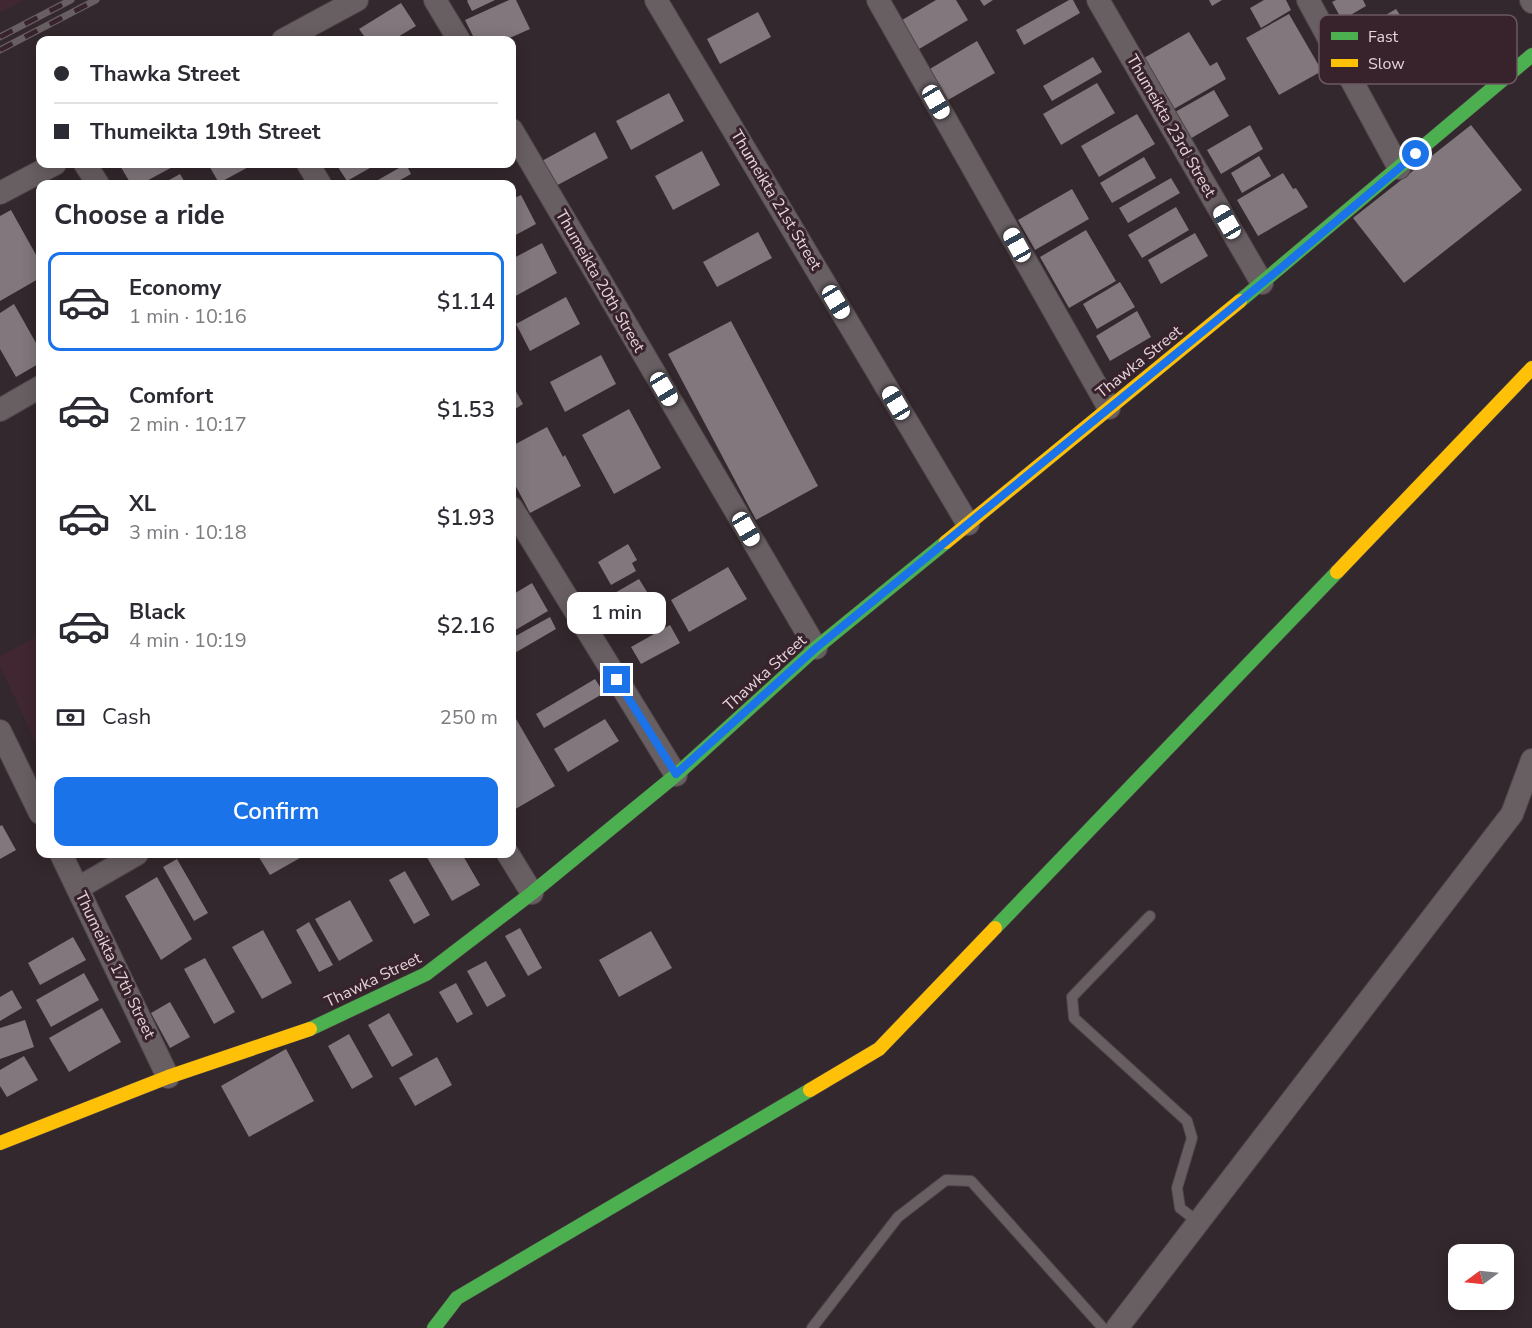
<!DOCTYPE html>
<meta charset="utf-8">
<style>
:root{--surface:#fff;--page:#f7f7f7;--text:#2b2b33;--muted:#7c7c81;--line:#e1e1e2;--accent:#1a73e8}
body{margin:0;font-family:"Nunito Sans",sans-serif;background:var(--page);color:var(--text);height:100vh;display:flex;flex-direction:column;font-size:22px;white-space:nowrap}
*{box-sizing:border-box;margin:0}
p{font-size:20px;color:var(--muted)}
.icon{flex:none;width:33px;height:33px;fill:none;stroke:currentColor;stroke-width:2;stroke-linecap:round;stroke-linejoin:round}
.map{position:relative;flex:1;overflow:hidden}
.panel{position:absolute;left:36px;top:180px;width:480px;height:678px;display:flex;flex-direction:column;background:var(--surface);border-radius:12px;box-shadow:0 3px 15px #0003}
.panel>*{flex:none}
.hud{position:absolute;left:36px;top:36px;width:480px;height:132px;border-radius:12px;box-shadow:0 3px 15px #0003;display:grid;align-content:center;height:132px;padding:0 18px;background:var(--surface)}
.needle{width:39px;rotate:255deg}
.tools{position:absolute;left:1448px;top:1244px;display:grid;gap:12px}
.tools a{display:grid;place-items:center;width:66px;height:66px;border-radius:12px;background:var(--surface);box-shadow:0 3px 15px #0003;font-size:30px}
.end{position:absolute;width:27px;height:27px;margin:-14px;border:8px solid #1a73e8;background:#fff;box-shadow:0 0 0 3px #fff}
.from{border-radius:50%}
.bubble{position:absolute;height:42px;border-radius:12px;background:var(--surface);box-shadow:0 3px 15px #0003;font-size:20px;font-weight:600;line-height:42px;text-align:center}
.car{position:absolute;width:18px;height:36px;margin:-18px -9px;border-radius:8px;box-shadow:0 0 4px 2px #0007;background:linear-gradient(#fff 24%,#345 0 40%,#fff 0 76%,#345 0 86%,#fff 0)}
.hud b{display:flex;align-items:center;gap:21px;height:57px;font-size:22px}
.hud b+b{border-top:2px solid var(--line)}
.hud i{width:15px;height:15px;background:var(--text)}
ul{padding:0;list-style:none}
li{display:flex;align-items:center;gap:18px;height:99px;margin:0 12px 9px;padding:0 6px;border:3px solid transparent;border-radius:12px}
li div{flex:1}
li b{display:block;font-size:22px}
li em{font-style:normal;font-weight:600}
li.on{border-color:var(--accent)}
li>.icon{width:54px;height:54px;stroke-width:1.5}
h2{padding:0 18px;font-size:27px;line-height:72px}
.pay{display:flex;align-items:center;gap:15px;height:66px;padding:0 18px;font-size:22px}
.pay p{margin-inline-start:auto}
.primary-button{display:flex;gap:12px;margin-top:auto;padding:12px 18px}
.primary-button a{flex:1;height:69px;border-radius:12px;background:var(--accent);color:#fff;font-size:24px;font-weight:600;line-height:69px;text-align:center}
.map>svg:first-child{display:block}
.built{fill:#402732}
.building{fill:#81777c}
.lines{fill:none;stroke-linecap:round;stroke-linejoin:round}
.lane-casing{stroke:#4f4549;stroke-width:12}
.street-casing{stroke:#4f4549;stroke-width:24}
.fast-casing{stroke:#4f4549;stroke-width:15}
.slow-casing{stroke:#4f4549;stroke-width:15}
.lane{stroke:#685f63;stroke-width:10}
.street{stroke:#685f63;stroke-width:22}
.fast{stroke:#4caf50;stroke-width:14}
.slow{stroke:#ffc107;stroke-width:14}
.rail-casing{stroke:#685f63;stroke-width:7}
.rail{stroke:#38232c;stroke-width:4.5;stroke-dasharray:14;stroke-linecap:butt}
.route{stroke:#1a73e8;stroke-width:8}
.labels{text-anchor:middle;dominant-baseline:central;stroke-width:6;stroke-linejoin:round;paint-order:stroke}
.street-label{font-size:16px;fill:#e4d5db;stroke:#38232c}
.key{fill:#38232c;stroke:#6c5861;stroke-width:1.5}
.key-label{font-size:16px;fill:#e4d5db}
</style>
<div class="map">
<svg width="1532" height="1328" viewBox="0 0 1532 1328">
<rect width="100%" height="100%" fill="#33282d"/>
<!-- built -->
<g class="built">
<path d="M0,0H24L0,13Z"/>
<path d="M40,635V752L0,666V656Z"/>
</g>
<!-- building -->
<g class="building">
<path d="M468,0H495L472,11L467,1Z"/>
<path d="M509,0H516L530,29L505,40H475L465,20Z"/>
<path d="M936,0H956L968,20L914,52L897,23Z"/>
<path d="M980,0H993L984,6Z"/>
<path d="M1069,0H1073L1080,13L1024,45L1016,30Z"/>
<path d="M1209,0H1222L1212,6Z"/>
<path d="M1264,0H1286L1291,10L1261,28L1250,8Z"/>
<path d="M1336,0H1363L1366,6L1342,20L1332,2Z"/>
<path d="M401,3L416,26L393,40H367L359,29Z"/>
<path d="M1396,9L1404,21L1363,45L1355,33Z"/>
<path d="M758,12L771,37L720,64L707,39Z"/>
<path d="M1289,14L1322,71L1279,95L1246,38Z"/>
<path d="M1189,32L1210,66L1217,62L1226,79L1174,109L1144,58Z"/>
<path d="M977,41L995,73L941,104L923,73Z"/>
<path d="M1093,57L1102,72L1052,101L1043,86Z"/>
<path d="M1097,83L1115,113L1061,145L1043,114Z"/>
<path d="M1214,90L1229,116L1183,143L1168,116Z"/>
<path d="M669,93L684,121L631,150L616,121Z"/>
<path d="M1137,114L1155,144L1099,177L1081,146Z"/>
<path d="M1250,125L1263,149L1221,174L1207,150Z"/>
<path d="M1471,125L1522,190L1404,283L1353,218Z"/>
<path d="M595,132L608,158L554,187L540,162Z"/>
<path d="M702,151L720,185L673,210L655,176Z"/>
<path d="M1259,156L1271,176L1242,193L1231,173Z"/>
<path d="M1144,157L1156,178L1112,203L1100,183Z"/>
<path d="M119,164H178L141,184H131Z"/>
<path d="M208,164H254L219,183Z"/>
<path d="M336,164H377L347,181Z"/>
<path d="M406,164L411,174L393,184H371Z"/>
<path d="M1283,173L1293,189L1296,188L1308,207L1258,236L1237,200Z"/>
<path d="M180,174L186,184H162Z"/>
<path d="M1171,178L1180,193L1128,223L1119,208Z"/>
<path d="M1072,189L1089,219L1035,250L1018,220Z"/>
<path d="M521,195L536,224L512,237V199Z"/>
<path d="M1176,207L1189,230L1142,258L1128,235Z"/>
<path d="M11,210L40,262V278L0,301V216Z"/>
<path d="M1086,230L1116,281L1069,308L1040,257Z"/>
<path d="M758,232L772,258L717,287L703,262Z"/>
<path d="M1195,233L1208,256L1161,284L1148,260Z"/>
<path d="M542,243L557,273L512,298V259Z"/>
<path d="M1120,282L1135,307L1097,329L1083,304Z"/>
<path d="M566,297L580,324L530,351L516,324Z"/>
<path d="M14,304L40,350V363L16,377L0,349V313Z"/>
<path d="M1137,311L1151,337L1110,361L1096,336Z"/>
<path d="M731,321L818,486L756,520L668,354Z"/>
<path d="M601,355L616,384L565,412L550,382Z"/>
<path d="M512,384L523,404L512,411Z"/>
<path d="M629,409L661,468L614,494L582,435Z"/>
<path d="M547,427L563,457L565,455L581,486L530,513L512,479V446Z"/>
<path d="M628,544L637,560L632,563L636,571L611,585L598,562Z"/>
<path d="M728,567L747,599L689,632L671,600Z"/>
<path d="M639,579L649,595L615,614L606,598Z"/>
<path d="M532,583L548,611L512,632V595Z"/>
<path d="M652,597L663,616L634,633L623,613Z"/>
<path d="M550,617L556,629L513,654L512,638Z"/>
<path d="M670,625L680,643L641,664L631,647Z"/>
<path d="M595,679L604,693L544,728L536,714Z"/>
<path d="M512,712L555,786L512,811Z"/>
<path d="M605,719L619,741L568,772L554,749Z"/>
<path d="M2,825L16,850L0,859V826Z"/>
<path d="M257,854H307L270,875Z"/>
<path d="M425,854H462L480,885L452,901Z"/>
<path d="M177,859L208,913L194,921L163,867Z"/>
<path d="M405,871L430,915L414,924L389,880Z"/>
<path d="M157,877L192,939L161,960L125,896Z"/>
<path d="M350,900L373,941L339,961L315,919Z"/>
<path d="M309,922L333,965L319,972L296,930Z"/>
<path d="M520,928L542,968L528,976L505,936Z"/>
<path d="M263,930L292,983L262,999L232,947Z"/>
<path d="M651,931L672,968L619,997L599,960Z"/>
<path d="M73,937L86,960L40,985L28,963Z"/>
<path d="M205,958L235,1012L214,1024L184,969Z"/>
<path d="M486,961L506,996L487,1007L467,971Z"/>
<path d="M84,973L99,1000L51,1027L36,1000Z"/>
<path d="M456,983L473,1014L457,1023L439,992Z"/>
<path d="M12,990L22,1008L0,1021V997Z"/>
<path d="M170,1002L190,1037L170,1048L151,1013Z"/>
<path d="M102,1008L121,1042L69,1072L49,1038Z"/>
<path d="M389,1013L413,1055L392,1067L368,1025Z"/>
<path d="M25,1020L34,1047L0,1059V1028Z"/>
<path d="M349,1034L373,1077L352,1089L328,1046Z"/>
<path d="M286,1049L314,1101L249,1137L221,1086Z"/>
<path d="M24,1056L38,1080L7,1097L0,1086V1070Z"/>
<path d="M437,1057L452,1085L415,1106L399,1078Z"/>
</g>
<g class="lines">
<!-- lane casing -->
<g class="lane-casing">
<g id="lane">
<path d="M1150,916L1072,997L1074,1018L1187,1121L1192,1138L1177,1188L1180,1208L1198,1222"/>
<path d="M812,1328L898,1217L946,1180L971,1181L1103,1328"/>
</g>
</g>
<!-- street casing -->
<g class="street-casing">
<g id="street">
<path d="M435,0L459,40"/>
<path d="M656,0L968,524"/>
<path d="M878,0L1109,408"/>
<path d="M1098,0L1262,283"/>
<path d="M1308,0L1399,168"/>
<path d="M1531,0L1532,2"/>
<path d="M283,40L357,0"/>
<path d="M512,130L816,648"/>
<path d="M85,164L98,184"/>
<path d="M308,164L320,184"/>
<path d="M0,193L55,164"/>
<path d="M0,410L40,387"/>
<path d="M512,508L676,775"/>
<path d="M0,731L40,813"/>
<path d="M61,854L168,1077"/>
<path d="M508,854L532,893"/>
<path d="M78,888L137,854"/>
<path d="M1117,1328L1512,814L1532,760"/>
</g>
</g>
<!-- fast casing -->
<g class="fast-casing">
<g id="fast">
<path d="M1240,301L1532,55"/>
<path d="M995,928L1337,572"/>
<path d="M310,1029L426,974L532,893L676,775L816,648L946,542"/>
<path d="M434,1328L457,1298L810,1090"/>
</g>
</g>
<!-- slow casing -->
<g class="slow-casing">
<g id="slow">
<path d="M946,542L1240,301"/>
<path d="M1337,572L1532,368"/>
<path d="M810,1090L879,1049L995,928"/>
<path d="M0,1143L168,1077L310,1029"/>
</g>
</g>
<!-- lane -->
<use href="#lane" class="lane"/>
<!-- street -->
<use href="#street" class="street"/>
<!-- fast -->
<use href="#fast" class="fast"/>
<!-- slow -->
<use href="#slow" class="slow"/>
<!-- rail casing -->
<g class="rail-casing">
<g id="rail">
<path d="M0,37L71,0"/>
<path d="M0,50L96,0"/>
</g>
</g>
<!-- rail -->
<use href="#rail" class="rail"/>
</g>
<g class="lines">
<!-- route -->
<path class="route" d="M617,680L676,774L816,648L1282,267L1416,154"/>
</g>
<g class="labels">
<!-- street labels -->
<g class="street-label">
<text transform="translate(1171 126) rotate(60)">Thumeikta 23rd Street</text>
<text transform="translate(776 200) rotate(59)">Thumeikta 21st Street</text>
<text transform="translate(600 281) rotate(60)">Thumeikta 20th Street</text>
<text transform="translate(1139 362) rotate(-39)">Thawka Street</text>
<text transform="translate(765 673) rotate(-42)">Thawka Street</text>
<text transform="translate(115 965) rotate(64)">Thumeikta 17th Street</text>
<text transform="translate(373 980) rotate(-26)">Thawka Street</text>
</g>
</g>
<!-- legend -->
<rect x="1319" y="15" width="198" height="69" rx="9" class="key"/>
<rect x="1331" y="32" width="27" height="8" fill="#4caf50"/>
<rect x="1331" y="59" width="27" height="8" fill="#ffc107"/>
<g class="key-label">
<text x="1368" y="42">Fast</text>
<text x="1368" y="69">Slow</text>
</g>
</svg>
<div class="tools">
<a><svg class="needle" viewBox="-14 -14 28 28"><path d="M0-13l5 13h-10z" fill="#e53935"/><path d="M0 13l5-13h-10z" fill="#7c7c81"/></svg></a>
</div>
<i class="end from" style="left:1416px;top:154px"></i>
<i class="end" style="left:617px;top:680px"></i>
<div class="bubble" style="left:567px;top:592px;width:99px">1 min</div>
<i class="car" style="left:936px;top:102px;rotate:150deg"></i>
<i class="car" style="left:1227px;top:222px;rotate:330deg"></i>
<i class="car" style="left:1017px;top:245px;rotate:331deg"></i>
<i class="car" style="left:836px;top:302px;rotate:149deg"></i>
<i class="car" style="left:664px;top:389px;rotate:149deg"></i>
<i class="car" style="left:896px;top:403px;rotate:329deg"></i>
<i class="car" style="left:746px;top:529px;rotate:150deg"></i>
<div class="hud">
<b><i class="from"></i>Thawka Street</b>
<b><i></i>Thumeikta 19th Street</b>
</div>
<section class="panel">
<h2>Choose a ride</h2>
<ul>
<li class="on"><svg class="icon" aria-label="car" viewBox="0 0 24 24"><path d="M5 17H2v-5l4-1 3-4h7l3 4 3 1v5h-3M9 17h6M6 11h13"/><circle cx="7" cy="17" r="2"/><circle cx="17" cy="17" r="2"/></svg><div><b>Economy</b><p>1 min · 10:16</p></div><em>$1.14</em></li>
<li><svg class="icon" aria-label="car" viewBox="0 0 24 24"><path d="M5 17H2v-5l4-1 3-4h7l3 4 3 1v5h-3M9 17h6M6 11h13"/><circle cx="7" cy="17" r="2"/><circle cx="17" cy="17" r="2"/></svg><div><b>Comfort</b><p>2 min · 10:17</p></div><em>$1.53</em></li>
<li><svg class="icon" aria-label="car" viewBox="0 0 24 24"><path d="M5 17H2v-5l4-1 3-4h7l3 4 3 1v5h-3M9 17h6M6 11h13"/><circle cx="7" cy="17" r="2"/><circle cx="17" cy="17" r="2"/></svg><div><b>XL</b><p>3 min · 10:18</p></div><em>$1.93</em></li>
<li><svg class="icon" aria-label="car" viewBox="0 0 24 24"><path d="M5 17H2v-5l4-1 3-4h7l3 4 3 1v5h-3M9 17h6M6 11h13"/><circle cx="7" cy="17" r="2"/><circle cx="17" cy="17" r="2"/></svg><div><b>Black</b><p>4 min · 10:19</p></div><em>$2.16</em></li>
</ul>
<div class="pay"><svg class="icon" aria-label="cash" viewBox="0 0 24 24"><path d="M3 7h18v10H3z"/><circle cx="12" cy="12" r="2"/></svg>Cash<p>250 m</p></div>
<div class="primary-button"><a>Confirm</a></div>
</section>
</div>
